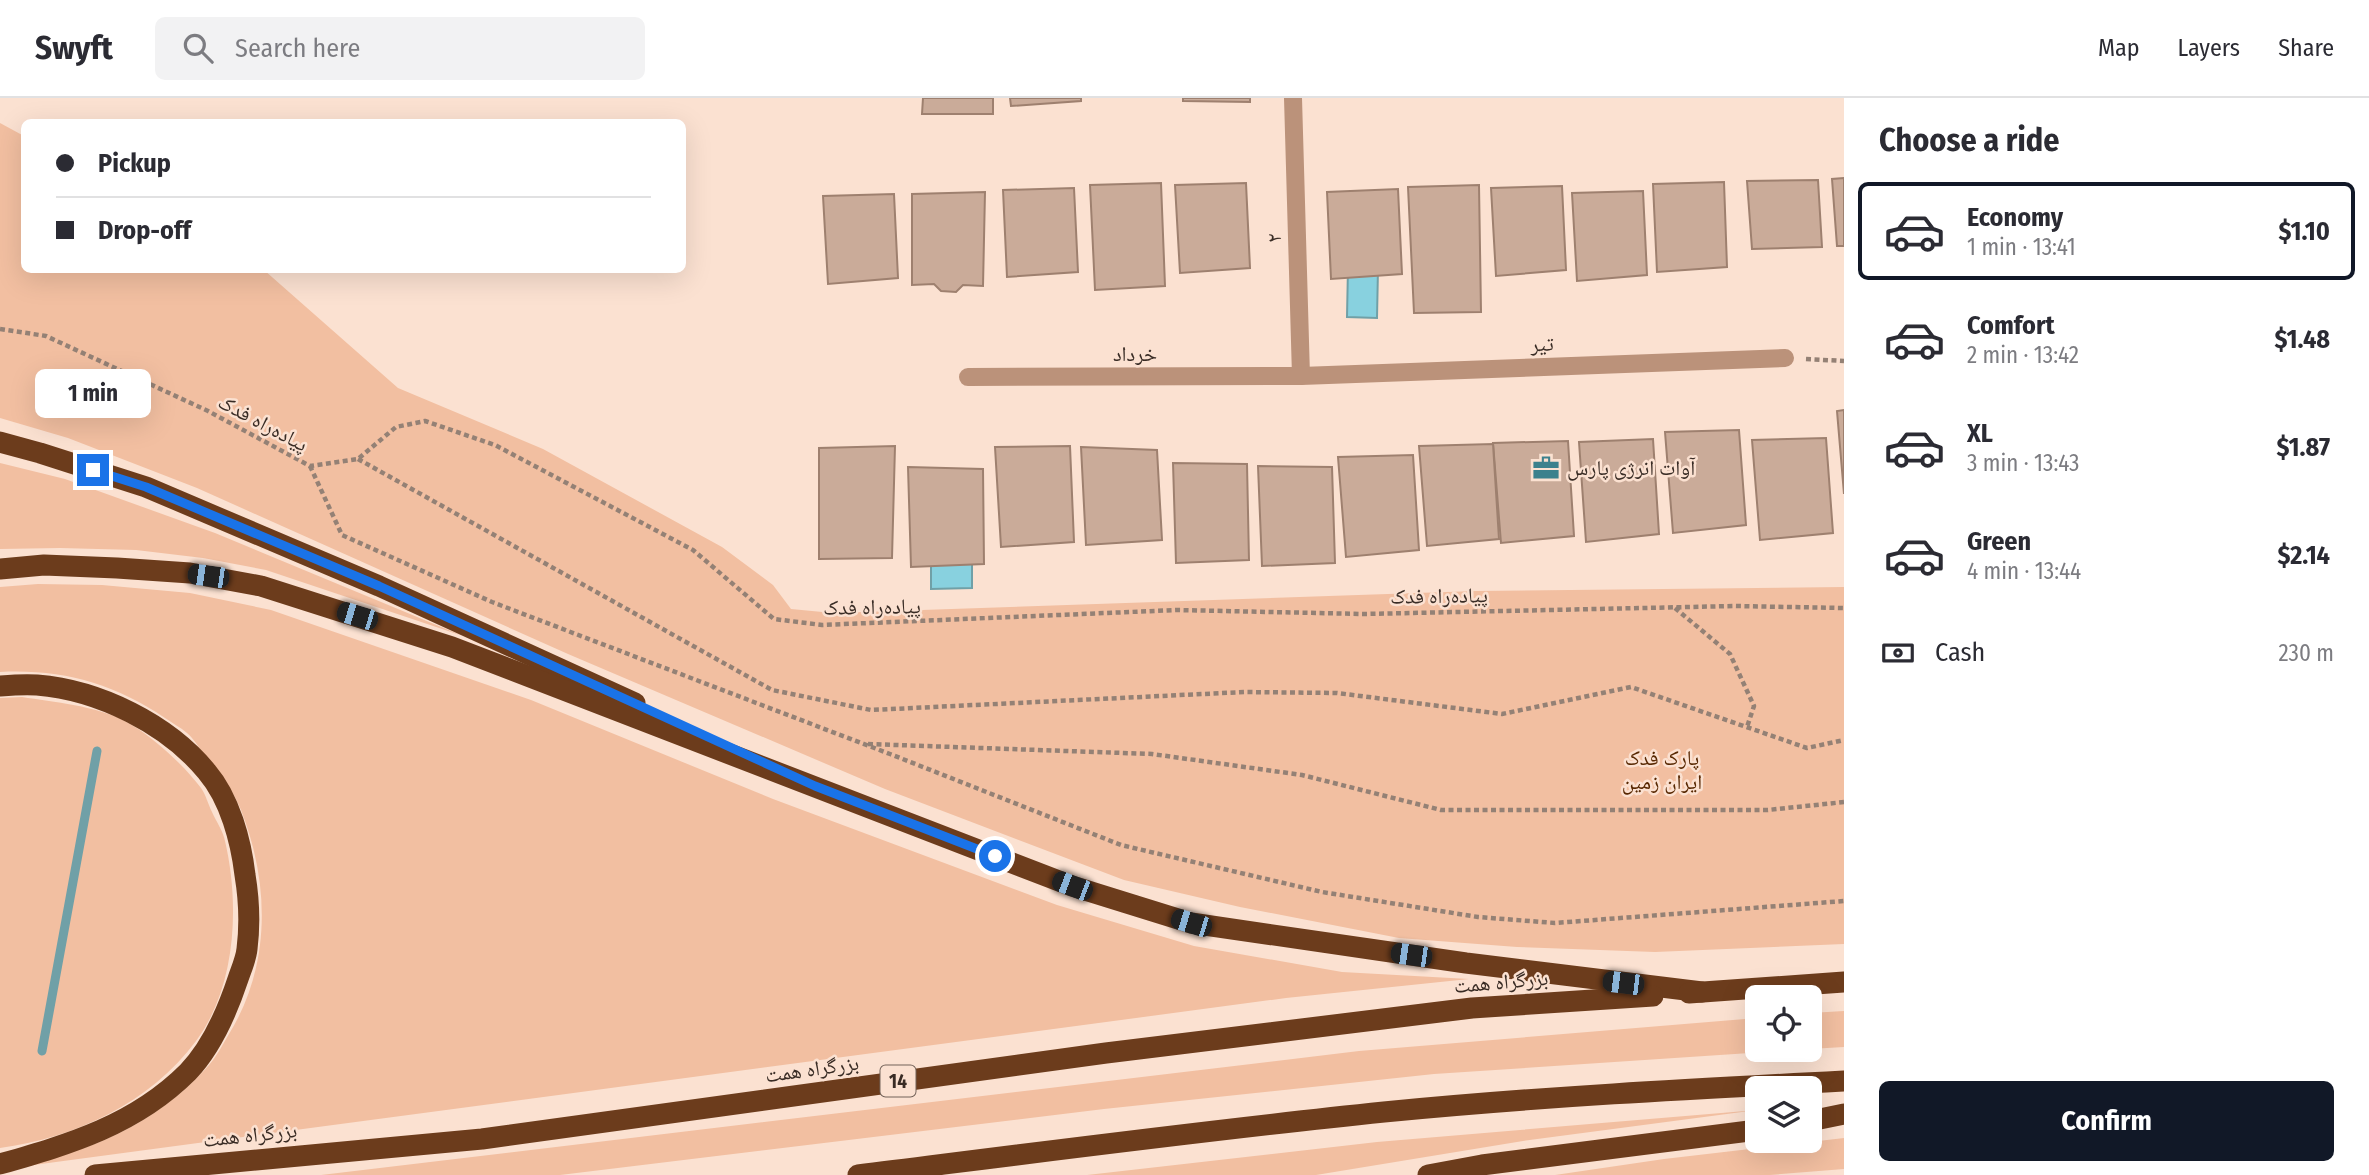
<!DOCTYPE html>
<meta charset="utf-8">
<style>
:root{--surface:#fff;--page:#f2f2f3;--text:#2b2b33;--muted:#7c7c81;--line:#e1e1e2;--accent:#111827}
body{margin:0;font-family:"Fira Sans Condensed","Noto Naskh Arabic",sans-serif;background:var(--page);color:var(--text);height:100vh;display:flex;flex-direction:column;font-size:26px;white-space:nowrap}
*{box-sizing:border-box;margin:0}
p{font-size:23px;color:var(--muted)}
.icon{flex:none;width:38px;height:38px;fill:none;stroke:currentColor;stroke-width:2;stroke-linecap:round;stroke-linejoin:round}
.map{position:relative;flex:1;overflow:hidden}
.sheet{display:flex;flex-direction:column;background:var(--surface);width:525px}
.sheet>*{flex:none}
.guide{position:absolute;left:21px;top:21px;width:665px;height:154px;border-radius:10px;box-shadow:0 7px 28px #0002;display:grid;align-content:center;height:154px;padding:0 35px;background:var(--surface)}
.buttons{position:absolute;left:1745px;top:887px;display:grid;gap:14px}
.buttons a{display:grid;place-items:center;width:77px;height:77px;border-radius:10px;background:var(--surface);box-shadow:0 7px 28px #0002;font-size:35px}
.end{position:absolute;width:32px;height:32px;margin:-16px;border:9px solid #1a73e8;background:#fff;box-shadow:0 0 0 4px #fff}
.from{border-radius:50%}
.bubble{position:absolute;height:49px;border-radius:10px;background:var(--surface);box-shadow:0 7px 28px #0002;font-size:23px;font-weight:700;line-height:49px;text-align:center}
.car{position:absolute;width:21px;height:42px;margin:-21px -10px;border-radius:9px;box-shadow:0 0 5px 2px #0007;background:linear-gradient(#222 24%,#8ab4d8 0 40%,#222 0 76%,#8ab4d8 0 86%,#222 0)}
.guide b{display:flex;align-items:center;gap:24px;height:66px;font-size:26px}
.guide b+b{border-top:2px solid var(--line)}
.guide i{width:18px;height:18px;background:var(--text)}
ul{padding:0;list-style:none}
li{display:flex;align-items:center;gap:21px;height:98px;margin:0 14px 10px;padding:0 21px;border:4px solid transparent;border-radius:10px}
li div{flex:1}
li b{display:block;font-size:26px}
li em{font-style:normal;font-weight:700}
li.on{border-color:var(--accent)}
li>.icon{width:63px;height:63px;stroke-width:1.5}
h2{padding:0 35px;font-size:32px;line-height:84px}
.pay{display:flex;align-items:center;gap:18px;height:77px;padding:0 35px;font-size:26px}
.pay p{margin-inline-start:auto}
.button{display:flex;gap:14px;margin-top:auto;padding:14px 35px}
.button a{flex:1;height:80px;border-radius:10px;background:var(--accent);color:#fff;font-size:28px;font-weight:700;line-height:80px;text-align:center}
header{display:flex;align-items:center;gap:42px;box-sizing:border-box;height:98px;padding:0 35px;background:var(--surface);border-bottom:2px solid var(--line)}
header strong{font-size:33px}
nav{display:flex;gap:38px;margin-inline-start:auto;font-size:24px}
.search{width:490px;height:63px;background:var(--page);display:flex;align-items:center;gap:18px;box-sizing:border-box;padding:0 24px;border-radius:10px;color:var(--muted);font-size:26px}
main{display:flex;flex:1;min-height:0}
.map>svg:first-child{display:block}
.green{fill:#f2bfa1}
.water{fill:#88d1df;stroke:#70a0a7;stroke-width:2}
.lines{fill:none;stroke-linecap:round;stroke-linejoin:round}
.stream{stroke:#70a0a7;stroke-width:9}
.building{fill:#caab99;stroke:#9e806f;stroke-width:2}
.path{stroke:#948175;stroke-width:4.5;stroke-dasharray:5 3.5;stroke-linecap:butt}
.street{stroke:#bb927a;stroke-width:18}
.highway{stroke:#6c3c1c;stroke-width:21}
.route{stroke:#1a73e8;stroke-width:9}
.labels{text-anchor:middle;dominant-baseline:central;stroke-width:5;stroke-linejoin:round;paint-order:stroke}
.shield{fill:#fbe1d1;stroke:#736259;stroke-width:2}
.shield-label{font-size:19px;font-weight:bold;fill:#392c25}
.street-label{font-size:21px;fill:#392c25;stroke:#fbe1d1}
.poi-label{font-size:21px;fill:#392c25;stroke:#fbe1d1;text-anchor:start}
.park-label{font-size:21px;fill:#582802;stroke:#fbe1d1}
</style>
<header>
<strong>Swyft</strong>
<div class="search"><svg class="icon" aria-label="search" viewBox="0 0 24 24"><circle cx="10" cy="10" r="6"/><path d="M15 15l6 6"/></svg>Search here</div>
<nav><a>Map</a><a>Layers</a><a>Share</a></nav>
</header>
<main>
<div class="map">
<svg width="1844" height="1077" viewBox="0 0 1844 1077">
<rect width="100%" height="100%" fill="#fbe1d1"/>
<!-- green -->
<g class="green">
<path d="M0,25L24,38V172H264L398,290L543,351L722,449L773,487L791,511L833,515L1476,493L1844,489V846L1655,854L1517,849L1399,840L1240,809L1124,782L885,691L568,556L197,390L68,340L0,320Z"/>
<path d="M0,365L65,381L215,435L463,538L266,472L203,460L136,452L60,450L0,451Z"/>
<path d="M38,486L102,487L190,495L271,512L531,602L773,701L1057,807L1194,848L1342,874L1469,881L1286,900L11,1070C38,1063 66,1057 92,1047C137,1030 178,1002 209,967C217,958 223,946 229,936C271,868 270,786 241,712C233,692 217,672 203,655C198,648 193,640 187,635C180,629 172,625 165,620C113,585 62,571 0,574V489Z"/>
<path d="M22,599C53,604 97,608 125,623C151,637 183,666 201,690C206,697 208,706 212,714C216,723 223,733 225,743C240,807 236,889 196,943C150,1005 75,1040 0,1050V600Z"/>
<path d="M1844,913V949L1810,951V915Z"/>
<path d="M1757,920V952H1797L1434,976L1104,1011L560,1077H321L1359,953Z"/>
<path d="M1757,1012L1523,1043L1316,1077H1087L1377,1044Z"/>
<path d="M1844,1040V1071L1770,1077H1555L1664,1061Z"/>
</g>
<!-- water -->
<g class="water">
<path d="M1348,169L1378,170L1377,220L1347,219Z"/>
<path d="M972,465V490L931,491V466Z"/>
</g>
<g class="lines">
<!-- stream -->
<path class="stream" d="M42,953L97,653"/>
</g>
<!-- building -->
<g class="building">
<path d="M923,0H993V16H922Z"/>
<path d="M1010,0H1081V3L1011,8Z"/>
<path d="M1183,0H1250V4L1183,3Z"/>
<path d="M1844,80V148H1837L1832,81Z"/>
<path d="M1818,82L1822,149L1752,151L1747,83Z"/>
<path d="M1724,84L1727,169L1657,174L1653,86Z"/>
<path d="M1161,85L1165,188L1095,192L1090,87Z"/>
<path d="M1246,85L1250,170L1180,175L1175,87Z"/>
<path d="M1479,87L1481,214L1414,215L1408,89Z"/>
<path d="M1562,88L1566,172L1496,178L1491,90Z"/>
<path d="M1074,90L1078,174L1007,179L1003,92Z"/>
<path d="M1398,91L1402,176L1331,181L1327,94Z"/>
<path d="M1643,93L1647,177L1577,183L1572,95Z"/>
<path d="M985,94L983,188L963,187L956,194L941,193L934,186L912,187V96Z"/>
<path d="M894,96L898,180L828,186L823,98Z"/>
<path d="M1844,312V396L1837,313Z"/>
<path d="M1739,332L1746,427L1673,435L1665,334Z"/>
<path d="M1826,340L1833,435L1760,442L1752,342Z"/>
<path d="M1653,341L1659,436L1586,444L1579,344Z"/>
<path d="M1568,343L1574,438L1501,445L1493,345Z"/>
<path d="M1493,346L1499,441L1427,448L1419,348Z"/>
<path d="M895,348L892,460L819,461V350Z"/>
<path d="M1070,348L1074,444L1001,449L995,349Z"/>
<path d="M1081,349L1157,352L1162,442L1086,447Z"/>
<path d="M1413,357L1419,452L1346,459L1338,359Z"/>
<path d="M1173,365L1247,366L1249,462L1176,465Z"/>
<path d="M1258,368L1332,369L1335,465L1262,468Z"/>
<path d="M908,369L983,371L984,466L911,469Z"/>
</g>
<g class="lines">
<!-- path -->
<g class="path">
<path d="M0,231L46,238L208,313L310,368L358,361L396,329L425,323L495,347L693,452L774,521L822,527L1177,512L1364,516L1735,508L1844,510"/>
<path d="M1806,261L1844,263"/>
<path d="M358,361L772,592L871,612L1244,594L1337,595L1502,616L1631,589L1807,650L1844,642"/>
<path d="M310,368L342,437L492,504L890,656L1121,747L1322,794L1478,819L1555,825L1844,803"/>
<path d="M1675,510L1730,556L1754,608L1747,629"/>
<path d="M868,646L1152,656L1302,677L1441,712H1768L1844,704"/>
</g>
<!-- street -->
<g class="street">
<path d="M1293,0L1301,278"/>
<path d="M968,279L1301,278L1785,260"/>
</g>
<!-- highway -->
<g class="highway">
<path d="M0,344L40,355L146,389L379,488L635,605"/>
<path d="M0,471L44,467L117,470L190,475L261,488L452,549L1072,788L1191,825L1466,865L1702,894"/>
<path d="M0,588C12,587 25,586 37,587C99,592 168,626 207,674C230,701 241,743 245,777C249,801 250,827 247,851C246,861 241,872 238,881C227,914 212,949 188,974C135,1027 70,1046 0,1066"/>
<path d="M1689,895L1844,884"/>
<path d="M1810,1023L1844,1016"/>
<path d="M95,1077L482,1041L1106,955L1472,910L1653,898"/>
<path d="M858,1077C1033,1055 1208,1032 1384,1014C1537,999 1690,991 1844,983"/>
<path d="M1428,1077L1482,1067L1757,1032"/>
</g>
</g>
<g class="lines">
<!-- route -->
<path class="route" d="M93,372L146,389L379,488L815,688L995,758"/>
</g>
<!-- icons -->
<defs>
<g id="office-bare" transform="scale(2.1)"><path d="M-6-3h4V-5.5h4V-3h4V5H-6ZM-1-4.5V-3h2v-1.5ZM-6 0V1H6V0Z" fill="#3c818d" stroke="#fbe1d1" stroke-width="2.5" paint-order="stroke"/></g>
</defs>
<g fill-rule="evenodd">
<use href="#office-bare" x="1546" y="370"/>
</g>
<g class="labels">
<!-- shield labels -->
<rect class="shield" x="880.5" y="967.5" width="35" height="31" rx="5"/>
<g class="shield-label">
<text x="898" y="983">14</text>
</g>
<!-- street labels -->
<g class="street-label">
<text transform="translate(1274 140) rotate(-92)">۲</text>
<text transform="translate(1542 246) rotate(-2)">تیر</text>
<text x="1135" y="256">خرداد</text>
<text transform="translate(263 325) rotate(28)">پیاده‌راه فدک</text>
<text transform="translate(1439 498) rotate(-1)">پیاده‌راه فدک</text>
<text transform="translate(872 509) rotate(-1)">پیاده‌راه فدک</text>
<text transform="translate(1501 884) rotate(-5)">بزرگراه همت</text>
<text transform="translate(812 971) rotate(-8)">بزرگراه همت</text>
<text transform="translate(250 1037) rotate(-6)">بزرگراه همت</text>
</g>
<!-- poi labels -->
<g class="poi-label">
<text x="1567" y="370">آوات انرژی پارس</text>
</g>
<!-- park labels -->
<g class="park-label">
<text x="1662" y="660">پارک فدک<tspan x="1662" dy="24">ایران زمین</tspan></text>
</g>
</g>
</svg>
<div class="buttons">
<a><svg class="icon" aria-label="locate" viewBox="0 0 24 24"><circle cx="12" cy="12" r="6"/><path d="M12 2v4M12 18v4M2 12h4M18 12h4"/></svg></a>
<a><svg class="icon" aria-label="layers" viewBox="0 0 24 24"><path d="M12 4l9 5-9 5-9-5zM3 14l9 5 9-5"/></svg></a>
</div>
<i class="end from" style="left:995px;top:758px"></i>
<i class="end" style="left:93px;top:372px"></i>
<div class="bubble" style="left:35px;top:271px;width:116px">1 min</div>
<i class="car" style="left:208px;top:478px;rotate:278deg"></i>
<i class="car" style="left:357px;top:518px;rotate:287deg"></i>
<i class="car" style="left:1072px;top:788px;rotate:291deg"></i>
<i class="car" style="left:1191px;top:825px;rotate:287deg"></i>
<i class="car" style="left:1411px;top:857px;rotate:278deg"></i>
<i class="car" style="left:1623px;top:885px;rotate:277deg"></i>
<div class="guide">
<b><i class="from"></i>Pickup</b>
<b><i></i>Drop-off</b>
</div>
</div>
<section class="sheet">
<h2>Choose a ride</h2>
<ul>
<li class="on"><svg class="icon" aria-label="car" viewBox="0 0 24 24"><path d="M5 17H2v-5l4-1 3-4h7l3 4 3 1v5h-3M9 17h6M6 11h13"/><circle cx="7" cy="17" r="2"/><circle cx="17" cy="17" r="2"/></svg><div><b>Economy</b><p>1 min · 13:41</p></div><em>$1.10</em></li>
<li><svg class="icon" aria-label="car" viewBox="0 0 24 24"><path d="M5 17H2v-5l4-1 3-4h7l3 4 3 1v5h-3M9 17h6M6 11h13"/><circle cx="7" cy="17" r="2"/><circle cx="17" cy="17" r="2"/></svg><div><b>Comfort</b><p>2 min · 13:42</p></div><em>$1.48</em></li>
<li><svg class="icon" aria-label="car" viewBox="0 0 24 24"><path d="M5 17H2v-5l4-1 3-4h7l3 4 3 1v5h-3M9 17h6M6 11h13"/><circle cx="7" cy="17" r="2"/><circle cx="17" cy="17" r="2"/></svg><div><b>XL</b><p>3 min · 13:43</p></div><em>$1.87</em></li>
<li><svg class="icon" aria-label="car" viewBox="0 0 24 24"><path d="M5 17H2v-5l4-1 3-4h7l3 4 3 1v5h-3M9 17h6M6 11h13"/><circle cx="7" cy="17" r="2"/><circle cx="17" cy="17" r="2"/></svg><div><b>Green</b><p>4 min · 13:44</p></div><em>$2.14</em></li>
</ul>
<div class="pay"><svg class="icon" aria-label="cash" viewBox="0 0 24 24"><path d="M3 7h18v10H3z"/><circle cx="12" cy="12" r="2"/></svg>Cash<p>230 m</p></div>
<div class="button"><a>Confirm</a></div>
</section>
</main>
